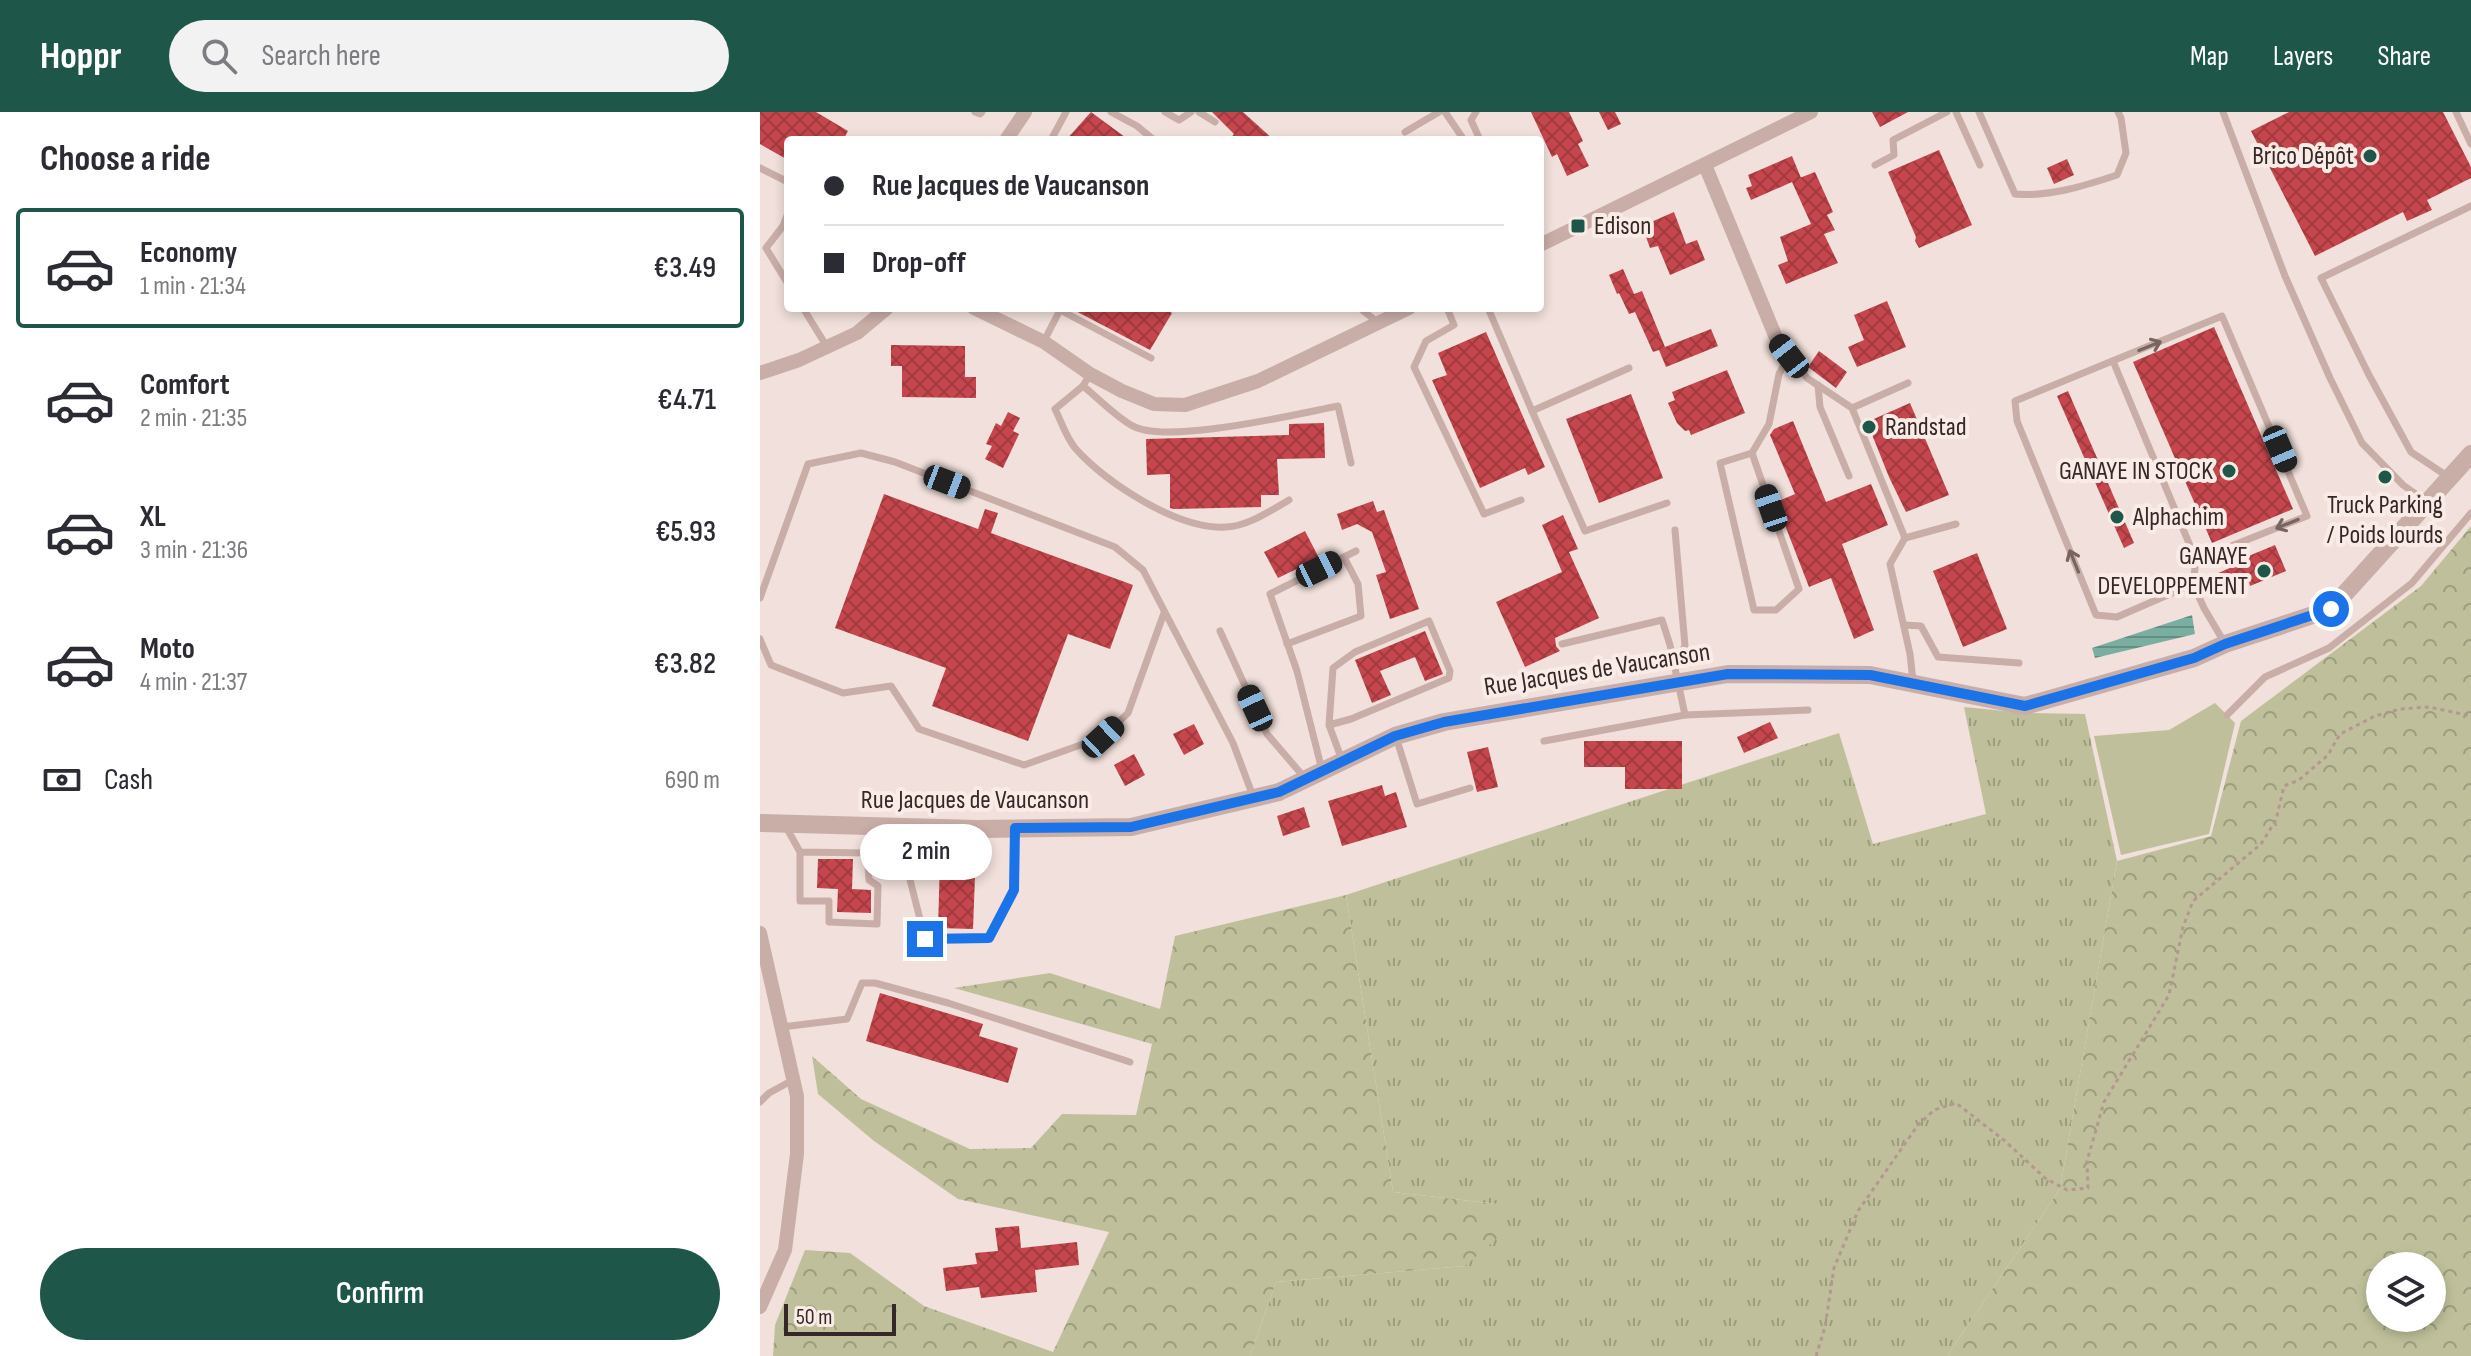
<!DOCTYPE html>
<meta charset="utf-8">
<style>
:root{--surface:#fff;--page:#f2f2f3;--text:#2b2b33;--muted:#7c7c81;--line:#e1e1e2;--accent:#1e574a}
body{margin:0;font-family:"Sofia Sans Condensed",sans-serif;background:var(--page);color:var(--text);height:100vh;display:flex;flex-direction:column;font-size:30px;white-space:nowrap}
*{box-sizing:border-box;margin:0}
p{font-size:26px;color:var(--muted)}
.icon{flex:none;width:44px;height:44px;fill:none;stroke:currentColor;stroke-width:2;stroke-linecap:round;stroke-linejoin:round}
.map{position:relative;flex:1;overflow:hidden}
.drawer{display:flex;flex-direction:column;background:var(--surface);width:760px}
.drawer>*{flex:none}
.top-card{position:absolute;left:24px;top:24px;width:760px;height:176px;border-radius:8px;box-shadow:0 4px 12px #0003;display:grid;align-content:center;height:176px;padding:0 40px;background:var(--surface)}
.fabs{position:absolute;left:1606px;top:1140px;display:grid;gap:16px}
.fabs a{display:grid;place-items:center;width:80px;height:80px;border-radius:50%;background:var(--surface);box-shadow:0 4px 12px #0003;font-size:40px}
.scale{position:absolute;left:24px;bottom:20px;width:112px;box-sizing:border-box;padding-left:8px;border:4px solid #362828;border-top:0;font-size:22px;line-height:28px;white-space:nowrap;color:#362828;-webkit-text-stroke:6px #f9ece7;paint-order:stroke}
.end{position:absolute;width:36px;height:36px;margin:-18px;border:10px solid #1a73e8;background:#fff;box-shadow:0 0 0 4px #fff}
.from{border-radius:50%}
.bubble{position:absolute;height:56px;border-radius:28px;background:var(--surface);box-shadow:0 4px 12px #0003;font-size:26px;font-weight:600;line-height:56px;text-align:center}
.car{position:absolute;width:24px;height:48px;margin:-24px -12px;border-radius:10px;box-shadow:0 0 6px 2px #0007;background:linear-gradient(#222 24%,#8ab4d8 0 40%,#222 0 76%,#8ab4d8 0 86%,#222 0)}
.top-card b{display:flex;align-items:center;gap:28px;height:76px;font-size:30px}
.top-card b+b{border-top:2px solid var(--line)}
.top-card i{width:20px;height:20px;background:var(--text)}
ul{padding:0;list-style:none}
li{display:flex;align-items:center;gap:24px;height:120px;margin:0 16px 12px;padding:0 24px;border:4px solid transparent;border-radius:8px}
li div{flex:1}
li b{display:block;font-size:30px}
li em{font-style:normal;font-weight:600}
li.selected{border-color:var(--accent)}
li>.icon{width:72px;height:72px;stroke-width:1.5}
h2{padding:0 40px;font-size:36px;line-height:96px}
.pay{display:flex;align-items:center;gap:20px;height:88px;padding:0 40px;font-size:30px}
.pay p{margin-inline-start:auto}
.action{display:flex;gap:16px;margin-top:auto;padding:16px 40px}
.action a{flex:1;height:92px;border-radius:48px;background:var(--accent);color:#fff;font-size:32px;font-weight:600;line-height:92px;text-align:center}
header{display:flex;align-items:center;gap:48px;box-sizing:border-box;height:112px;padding:0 40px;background:var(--accent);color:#fff}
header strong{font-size:38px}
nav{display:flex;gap:44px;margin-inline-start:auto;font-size:28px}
.search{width:560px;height:72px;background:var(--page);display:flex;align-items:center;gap:20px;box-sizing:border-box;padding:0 28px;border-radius:44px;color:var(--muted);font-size:30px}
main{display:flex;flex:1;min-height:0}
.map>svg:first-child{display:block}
.grass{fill:url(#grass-tufts)}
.forest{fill:url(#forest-crowns);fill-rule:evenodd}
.green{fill:#bfc09b}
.water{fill:url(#water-rules)}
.building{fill:url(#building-cross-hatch)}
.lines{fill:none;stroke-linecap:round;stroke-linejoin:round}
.path{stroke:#b59691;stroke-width:3;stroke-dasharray:4 4;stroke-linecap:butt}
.service{stroke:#c9ada7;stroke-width:7}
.minor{stroke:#c9ada7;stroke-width:14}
.tertiary{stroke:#c9ada7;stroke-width:18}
.oneway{stroke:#786461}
.route{stroke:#1a73e8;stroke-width:10}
.poi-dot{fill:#1e574a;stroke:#f9ece7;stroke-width:3}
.labels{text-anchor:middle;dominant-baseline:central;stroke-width:8;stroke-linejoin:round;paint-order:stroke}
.poi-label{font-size:26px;fill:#362828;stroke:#f9ece7;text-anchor:end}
.street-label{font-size:26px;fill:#362828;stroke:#f9ece7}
</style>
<header>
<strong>Hoppr</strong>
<div class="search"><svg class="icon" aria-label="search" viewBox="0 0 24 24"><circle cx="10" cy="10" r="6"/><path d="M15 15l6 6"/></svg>Search here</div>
<nav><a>Map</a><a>Layers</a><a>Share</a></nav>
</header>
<main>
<section class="drawer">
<h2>Choose a ride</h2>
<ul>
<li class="selected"><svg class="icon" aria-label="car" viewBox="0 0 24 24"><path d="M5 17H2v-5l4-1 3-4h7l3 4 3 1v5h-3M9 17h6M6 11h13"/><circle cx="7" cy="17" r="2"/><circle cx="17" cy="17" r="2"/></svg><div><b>Economy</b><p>1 min · 21:34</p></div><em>€3.49</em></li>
<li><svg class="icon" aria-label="car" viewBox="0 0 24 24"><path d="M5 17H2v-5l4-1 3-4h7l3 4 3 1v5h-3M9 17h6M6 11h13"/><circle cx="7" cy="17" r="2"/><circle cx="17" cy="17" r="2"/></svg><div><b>Comfort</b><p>2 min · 21:35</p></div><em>€4.71</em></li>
<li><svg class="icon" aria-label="car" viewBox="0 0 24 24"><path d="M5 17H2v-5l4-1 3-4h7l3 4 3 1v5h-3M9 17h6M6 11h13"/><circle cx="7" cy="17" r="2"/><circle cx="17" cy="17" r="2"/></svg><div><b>XL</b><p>3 min · 21:36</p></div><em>€5.93</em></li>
<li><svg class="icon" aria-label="car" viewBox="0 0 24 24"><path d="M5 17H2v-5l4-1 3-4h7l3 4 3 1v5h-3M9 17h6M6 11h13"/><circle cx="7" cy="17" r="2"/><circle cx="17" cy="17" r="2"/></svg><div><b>Moto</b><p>4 min · 21:37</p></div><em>€3.82</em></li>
</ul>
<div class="pay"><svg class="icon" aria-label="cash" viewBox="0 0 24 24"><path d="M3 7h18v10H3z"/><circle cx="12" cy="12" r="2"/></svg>Cash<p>690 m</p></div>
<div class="action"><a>Confirm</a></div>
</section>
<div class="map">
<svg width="1711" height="1244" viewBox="0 0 1711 1244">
<defs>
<pattern id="grass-tufts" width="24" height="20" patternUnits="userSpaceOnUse" patternTransform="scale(2)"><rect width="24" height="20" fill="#bfc09b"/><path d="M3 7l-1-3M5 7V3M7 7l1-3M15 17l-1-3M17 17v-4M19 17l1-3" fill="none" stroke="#9c9c7e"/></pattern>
<pattern id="forest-crowns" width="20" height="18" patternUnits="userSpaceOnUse" patternTransform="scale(2)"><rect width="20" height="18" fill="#bfc09b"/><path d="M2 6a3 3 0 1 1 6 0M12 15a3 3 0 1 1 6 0" fill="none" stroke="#9c9c7e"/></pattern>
<pattern id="water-rules" width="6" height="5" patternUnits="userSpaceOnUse" patternTransform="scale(2)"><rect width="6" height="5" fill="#7aaea1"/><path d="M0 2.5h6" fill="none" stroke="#658e83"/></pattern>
<pattern id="building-cross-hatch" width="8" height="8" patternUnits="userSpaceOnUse" patternTransform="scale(2)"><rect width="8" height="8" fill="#c5464c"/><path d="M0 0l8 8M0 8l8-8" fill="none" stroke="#a13a3f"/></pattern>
</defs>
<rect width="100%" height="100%" fill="#f1e0db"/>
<!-- grass -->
<path class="grass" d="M1204,595L1266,601L1325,602L1357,749L1300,1077L1187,1244H490L516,1170L705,1154L737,1092L633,1080L586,783L1079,621L1113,732L1226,702Z"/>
<!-- forest -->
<g class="forest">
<path d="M1711,414V1244H1187L1300,1077L1357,749L1451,724L1481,609L1661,474ZM1620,1154H1672V1206H1620Z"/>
<path d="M586,783L633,1080L737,1092L741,1123L705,1154L516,1170L490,1244H13L15,1213L45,1138L90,1141L164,1194L293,1240L349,1120L198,1087L114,1029L58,982L52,944L101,987L210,1037L271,1036L302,1002L376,1003L392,932L194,876L290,861L400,897L415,824Z"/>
</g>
<!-- green -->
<path class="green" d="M1455,591L1475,611L1449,722L1361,743L1334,624L1409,618Z"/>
<!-- water -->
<path class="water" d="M1432,503L1435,522L1335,546L1332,536Z"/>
<!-- building -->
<g class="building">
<path d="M0,0H56L88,19L83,28H28V48L0,32Z"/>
<path d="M331,0L369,28H306Z"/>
<path d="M452,0H483L514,28H469L474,22Z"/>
<path d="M771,0H809L823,29L818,32L829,54L807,64L797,42L792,45Z"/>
<path d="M839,0H855L861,12L848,18Z"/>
<path d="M1112,0H1148L1120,15Z"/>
<path d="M1529,0H1683L1711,55V66L1667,88L1672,98L1647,109L1643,100L1555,144L1491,19Z"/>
<path d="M1179,38L1212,113L1159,136L1155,129L1156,125L1128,60Z"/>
<path d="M1032,44L1041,66L1037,67L1055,60L1073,100L1067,103L1075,118L1064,122L1078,151L1026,172L1018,153L1028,149L1020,125L1051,112L1032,70L991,88L986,76L992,74L988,63Z"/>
<path d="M1307,47L1314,63L1294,72L1287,56Z"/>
<path d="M914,100L926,132L937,128L945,148L910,163L898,134L890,136L882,114Z"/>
<path d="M863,157L874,182L882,179L905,235L951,217L958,234L906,255L899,238L893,240L875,200L869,202L859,181L857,182L849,163Z"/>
<path d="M1127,189L1146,235L1097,255L1088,235L1104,228L1094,203Z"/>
<path d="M310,196H404L412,201L390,238Z"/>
<path d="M1454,215L1533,397L1452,431L1373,250Z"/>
<path d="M726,220L785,355L768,363L765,356L720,376L672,268L687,263L678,241Z"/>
<path d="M131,233L205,234V265H216V286L142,285V254H131Z"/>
<path d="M1059,239L1087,260L1076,276L1048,255Z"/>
<path d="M967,258L985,301L931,323L929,318L925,319L917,311L908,291L915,288L912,280Z"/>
<path d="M1308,279L1374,431L1364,436L1297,284Z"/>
<path d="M871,282L903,366L839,391L806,307Z"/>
<path d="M1150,291L1189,383L1146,400L1129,365L1107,310Z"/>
<path d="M248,300L260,306L253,319L259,322L243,356L225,347L232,334L226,332L236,311L241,314Z"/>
<path d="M1033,309L1066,390L1111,372L1128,413L1082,432L1114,518L1094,527L1071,466L1049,475L1016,390L1035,382L1010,323L1014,317Z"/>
<path d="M564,311L565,346L517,347L519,383H501V395L414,397L410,396V362L387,363L386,327L529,323V312Z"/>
<path d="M124,382L218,417L225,397L238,401L231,421L373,473L350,537L308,522L268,629L172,594L186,556L75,516Z"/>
<path d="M613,389L617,400L624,398L659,497L630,507L616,463L626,460L612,420L597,412L582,418L577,402Z"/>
<path d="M803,403L818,437L809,440L839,506L795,526L796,534L800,539L765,555L736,490L802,460L782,413Z"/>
<path d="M545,419L559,446L518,466L504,440Z"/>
<path d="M1515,433L1526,459L1490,474L1489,470L1453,486L1445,467L1481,451L1479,448Z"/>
<path d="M1217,441L1247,517L1203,535L1173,459Z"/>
<path d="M665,519L683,562L665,569L655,545L620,559L631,583L612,591L595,548Z"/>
<path d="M1010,610L1018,626L984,641L977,625Z"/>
<path d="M434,612L444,632L424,643L413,622Z"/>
<path d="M824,629H922V677H865V655H824Z"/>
<path d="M728,635L738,675L717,680L707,640Z"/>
<path d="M374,642L385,663L365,674L354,653Z"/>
<path d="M622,673L625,684L636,680L647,715L582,734L568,689Z"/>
<path d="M544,695L550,715L523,724L517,704Z"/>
<path d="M162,736L216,738L213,817L178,816L180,749H162Z"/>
<path d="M58,747H93L92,777L111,778V801L77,800L78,777L57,776Z"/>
<path d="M120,881L223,912L219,924L258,936L248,971L106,929Z"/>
<path d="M259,1114L261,1136L317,1130L319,1153L275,1158L277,1180L221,1186L219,1175L186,1179L183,1156L217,1152L215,1141L238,1139L235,1116Z"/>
</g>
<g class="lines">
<!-- path -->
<path class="path" d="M1056,1244L1065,1215L1074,1156L1098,1099L1158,1013L1174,998L1196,991L1245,1029L1285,1066L1307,1078L1328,1076L1327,1049L1344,990L1409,883L1423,815L1433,789L1501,732L1516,708L1524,674L1539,668L1568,643L1580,622L1615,604L1640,597L1669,595L1711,604"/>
<!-- service -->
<g class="service">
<path d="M215,0L220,2L222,0"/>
<path d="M351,0L377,14L394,28"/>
<path d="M405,0L419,8L431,0"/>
<path d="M439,0L455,10"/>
<path d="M685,0L704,28"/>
<path d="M716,0L711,8L720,28"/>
<path d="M1196,0L1220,53"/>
<path d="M1219,0L1255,82C1289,85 1324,74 1357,63L1366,41L1361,6L1358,0"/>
<path d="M1463,0L1525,164L1570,266L1602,331L1643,373L1666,389"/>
<path d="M1696,0L1711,32"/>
<path d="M645,20L679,0"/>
<path d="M291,28L306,0"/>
<path d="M1115,53L1134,43L1133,28L1187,0"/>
<path d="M0,56L28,70"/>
<path d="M28,101L23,114L6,136L28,172"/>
<path d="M43,196L67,235"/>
<path d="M600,196L617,210"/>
<path d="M687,196L694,213L666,229L654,255L724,402L761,388"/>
<path d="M728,196L772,299L869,256"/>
<path d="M284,229L300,198L391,246"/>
<path d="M1017,229L1047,266L1092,296L1145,426L1130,452L1150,542L1153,569"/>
<path d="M1353,249L1436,448"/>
<path d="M330,262L323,274C338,286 354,303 371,313C403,334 537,302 578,294L591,351"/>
<path d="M1058,273L1060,295L1089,364"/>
<path d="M323,274L295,297C301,309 306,325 315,336C346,371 418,418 466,415C488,414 510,399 529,388"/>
<path d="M1092,296L1148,271"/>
<path d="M772,299L825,419L907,391"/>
<path d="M992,341L960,351L994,498H1016L1039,477L992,341L1009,312L1019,262L1029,244"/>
<path d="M1690,366L1651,340L1609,263L1561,166L1711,94"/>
<path d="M915,418L925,534L915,552"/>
<path d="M1145,426L1196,412"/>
<path d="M1433,472L1357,505L1336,503L1257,309L1255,289L1462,204L1547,404L1436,448L1433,472L1444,496L1464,530"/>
<path d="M0,486L48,352L101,341L135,350L355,435L383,458L473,631L493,684"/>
<path d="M1144,513L1161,514L1178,545L1259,551"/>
<path d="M460,519L507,622L544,665"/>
<path d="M0,527L11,553L83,581L131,574L159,617L264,653L343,625L368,601L404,501"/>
<path d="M527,532L601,504L598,472L584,445"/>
<path d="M802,532L902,508L910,533L925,603"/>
<path d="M1467,603L1505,565L1569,536L1652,471L1711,401"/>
<path d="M569,613L573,556L595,540L669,509L690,559L689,566L591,607L569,613L582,648"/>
<path d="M636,625L657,692L710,676"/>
<path d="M784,629L925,603L1048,598"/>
<path d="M562,658L537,559L510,482L596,439"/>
<path d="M25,713L40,740V789H69V810L117,812L118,774L109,768L107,741L40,740"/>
<path d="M145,717L143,740L165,827L229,826L254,778L255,717"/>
<path d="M22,915L87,907L102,871H115L188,891L370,950"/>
<path d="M0,990L9,981L33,968"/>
</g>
<!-- minor -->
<g class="minor">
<path d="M246,28L265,0"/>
<path d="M945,53L1017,228"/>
<path d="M780,133L1051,0"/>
<path d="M214,196L284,230L330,262L362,279L394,292L425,293L498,269L649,196"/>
<path d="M0,261L39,248L97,221L127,196"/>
<path d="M0,821L37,984V1042L25,1138L0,1195"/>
</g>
<!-- tertiary -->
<path class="tertiary" d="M0,711L216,717L371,715L519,680L635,624L684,610L968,562L1110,563L1265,594L1434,546L1465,532L1571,497L1711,342"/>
</g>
<!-- one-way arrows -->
<defs><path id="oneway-shaft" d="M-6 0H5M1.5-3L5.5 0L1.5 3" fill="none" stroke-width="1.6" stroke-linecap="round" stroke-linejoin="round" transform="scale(2)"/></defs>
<g class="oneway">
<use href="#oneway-shaft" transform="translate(1390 234) rotate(-22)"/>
<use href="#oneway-shaft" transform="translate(1527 412) rotate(158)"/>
<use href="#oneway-shaft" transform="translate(1314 449) rotate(-112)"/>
</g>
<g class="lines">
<!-- route -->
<path class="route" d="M165,827L229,826L254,778L255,716L371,715L519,680L635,624L684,610L968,562L1110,563L1265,594L1434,546L1465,532L1571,497"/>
</g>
<!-- markers -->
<g class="poi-dot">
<circle cx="1610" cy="44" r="8"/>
<rect x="810" y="106" width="16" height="16" rx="4"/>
<circle cx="1109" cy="315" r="8"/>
<circle cx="1469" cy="359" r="8"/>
<circle cx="1625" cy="365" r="8"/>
<circle cx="1357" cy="405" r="8"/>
<circle cx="1504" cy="459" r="8"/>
</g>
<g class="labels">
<!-- poi labels -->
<g class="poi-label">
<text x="1594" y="44">Brico Dépôt</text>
<text x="834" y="114" text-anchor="start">Edison</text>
<text x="1125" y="315" text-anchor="start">Randstad</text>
<text x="1453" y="359">GANAYE IN STOCK</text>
<text x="1625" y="393" text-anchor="middle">Truck Parking<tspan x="1625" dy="30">/ Poids lourds</tspan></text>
<text x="1373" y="405" text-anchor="start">Alphachim</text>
<text x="1488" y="444">GANAYE<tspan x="1488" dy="30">DEVELOPPEMENT</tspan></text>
</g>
<!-- street labels -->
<g class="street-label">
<text transform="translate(837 558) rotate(-9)">Rue Jacques de Vaucanson</text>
<text x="215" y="688">Rue Jacques de Vaucanson</text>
</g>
</g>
</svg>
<div class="fabs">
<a><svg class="icon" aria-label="layers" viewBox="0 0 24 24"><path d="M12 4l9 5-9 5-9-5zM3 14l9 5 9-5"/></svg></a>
</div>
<div class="scale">50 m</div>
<i class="end from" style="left:1571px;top:497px"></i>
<i class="end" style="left:165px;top:827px"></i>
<div class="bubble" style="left:100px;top:712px;width:132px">2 min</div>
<i class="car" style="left:1029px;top:244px;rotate:322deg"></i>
<i class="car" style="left:1520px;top:337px;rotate:157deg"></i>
<i class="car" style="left:187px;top:370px;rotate:111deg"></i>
<i class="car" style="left:1011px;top:396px;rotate:341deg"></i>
<i class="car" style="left:559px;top:457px;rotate:64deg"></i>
<i class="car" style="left:495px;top:596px;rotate:335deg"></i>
<i class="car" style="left:343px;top:625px;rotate:47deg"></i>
<div class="top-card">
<b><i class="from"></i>Rue Jacques de Vaucanson</b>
<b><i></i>Drop-off</b>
</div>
</div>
</main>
